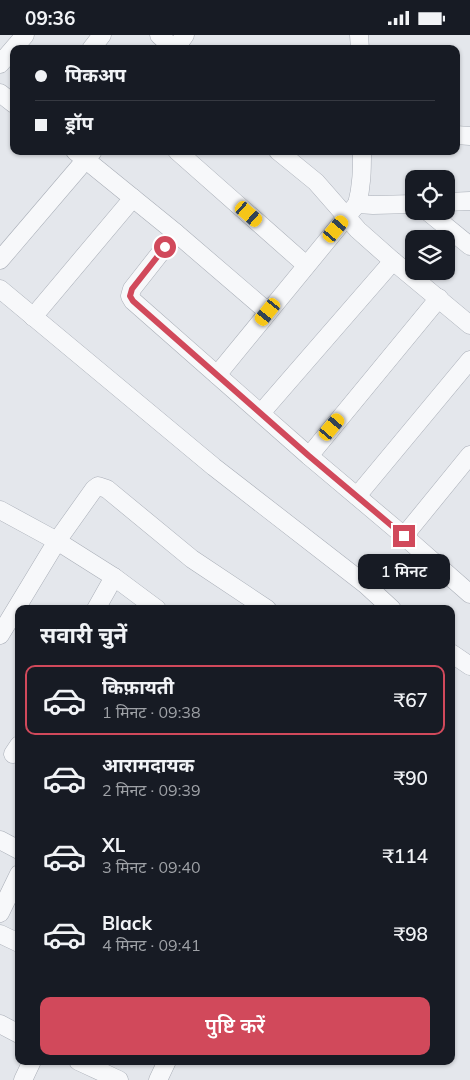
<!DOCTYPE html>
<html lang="hi">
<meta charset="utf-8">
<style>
:root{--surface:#171b24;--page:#242831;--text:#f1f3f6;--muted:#9ea1a6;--line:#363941;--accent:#d1495b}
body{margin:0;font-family:Mulish,"Noto Sans Devanagari",sans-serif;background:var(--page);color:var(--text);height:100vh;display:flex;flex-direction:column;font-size:19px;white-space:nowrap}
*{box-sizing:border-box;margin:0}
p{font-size:16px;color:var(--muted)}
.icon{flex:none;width:28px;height:28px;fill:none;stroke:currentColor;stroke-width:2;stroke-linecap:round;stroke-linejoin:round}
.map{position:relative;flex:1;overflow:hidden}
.panel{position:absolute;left:15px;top:570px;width:440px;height:460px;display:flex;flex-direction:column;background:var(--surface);border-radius:10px;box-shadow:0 1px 4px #0004}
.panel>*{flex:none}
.hud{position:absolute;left:10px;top:10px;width:450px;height:110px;border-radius:10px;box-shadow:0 1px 4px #0004;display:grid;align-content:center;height:110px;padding:0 25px;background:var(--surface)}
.fabs{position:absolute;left:405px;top:135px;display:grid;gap:10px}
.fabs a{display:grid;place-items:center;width:50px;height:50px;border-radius:10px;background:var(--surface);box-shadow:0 1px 4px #0004;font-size:25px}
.end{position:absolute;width:22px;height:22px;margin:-11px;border:6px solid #d1495b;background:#fff;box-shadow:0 0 0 2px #fff}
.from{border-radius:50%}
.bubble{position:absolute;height:35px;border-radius:10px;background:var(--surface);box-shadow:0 1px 4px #0004;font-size:16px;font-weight:600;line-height:35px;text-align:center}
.car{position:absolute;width:15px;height:30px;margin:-15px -8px;border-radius:6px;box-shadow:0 0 4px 1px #0007;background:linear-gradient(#f5c518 24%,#345 0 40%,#f5c518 0 76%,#345 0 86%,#f5c518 0)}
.hud b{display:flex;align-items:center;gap:18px;height:48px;font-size:19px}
.hud b+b{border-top:1px solid var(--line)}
.hud i{width:12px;height:12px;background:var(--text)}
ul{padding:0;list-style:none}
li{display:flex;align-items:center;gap:15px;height:70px;margin:0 10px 8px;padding:0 15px;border:2px solid transparent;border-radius:10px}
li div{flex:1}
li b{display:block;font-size:19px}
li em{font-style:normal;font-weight:600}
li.current{border-color:var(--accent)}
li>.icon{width:45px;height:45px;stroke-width:1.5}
h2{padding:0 25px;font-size:22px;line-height:60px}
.action{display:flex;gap:10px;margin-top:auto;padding:10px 25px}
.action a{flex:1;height:58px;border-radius:10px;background:var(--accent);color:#fff;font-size:20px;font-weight:600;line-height:58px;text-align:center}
.status{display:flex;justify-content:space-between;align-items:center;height:35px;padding:0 25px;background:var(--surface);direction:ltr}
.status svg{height:14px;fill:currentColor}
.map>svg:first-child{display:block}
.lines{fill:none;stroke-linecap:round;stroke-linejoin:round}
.minor-casing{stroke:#a9aeb7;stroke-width:19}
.minor{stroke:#f7f8fa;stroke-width:18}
.route{stroke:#d1495b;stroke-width:6}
</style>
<div class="status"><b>09:36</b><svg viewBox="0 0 49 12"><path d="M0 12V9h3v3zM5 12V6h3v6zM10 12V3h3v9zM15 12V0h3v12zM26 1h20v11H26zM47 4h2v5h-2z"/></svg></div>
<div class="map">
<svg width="470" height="1045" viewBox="0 0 470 1045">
<rect width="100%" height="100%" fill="#e4e7ec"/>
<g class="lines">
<!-- minor casing -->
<g class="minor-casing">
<g id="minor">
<path d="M159,0L174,14"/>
<path d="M359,0L360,14"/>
<path d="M91,14L102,0"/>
<path d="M175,14L185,0"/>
<path d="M0,29L25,0"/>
<path d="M0,58L14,69"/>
<path d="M456,100L470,101"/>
<path d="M75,116L176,198L268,277"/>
<path d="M177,116L306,230"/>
<path d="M278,116L316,147L358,195L393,226L470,290"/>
<path d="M446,167L470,166"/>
<path d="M357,169L373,170L414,169"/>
<path d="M427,176L470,211"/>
<path d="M176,198L132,254L130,261L133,266L309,421L404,501L470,559"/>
<path d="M0,225L93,116"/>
<path d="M0,254L214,432L366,550L392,574"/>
<path d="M33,282L133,163"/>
<path d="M217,340L357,169C362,151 362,134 362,116"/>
<path d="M261,378L393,226"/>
<path d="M309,421L439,263"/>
<path d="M357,461L470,325"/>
<path d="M0,475L57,506L114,542L157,574"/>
<path d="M404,501L470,420"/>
<path d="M96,574L114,542"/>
<path d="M0,600L57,506L94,454L98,451L107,454L192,524L267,574"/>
<path d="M451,618L470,631"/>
<path d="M13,719L19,710"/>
<path d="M0,805L19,815"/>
<path d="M0,878L19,839"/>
<path d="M0,899L19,908"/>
<path d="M0,989L19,999"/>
<path d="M78,1026L119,1045"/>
<path d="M23,1045L32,1026"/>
<path d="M158,1045L167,1026"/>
</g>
</g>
<!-- minor -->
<use href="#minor" class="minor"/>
</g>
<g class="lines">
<!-- route -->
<path class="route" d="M165,212L132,254L130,261L133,266L309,421L404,501"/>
</g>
</svg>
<div class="fabs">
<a><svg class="icon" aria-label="locate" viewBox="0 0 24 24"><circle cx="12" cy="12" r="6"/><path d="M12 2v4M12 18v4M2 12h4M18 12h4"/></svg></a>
<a><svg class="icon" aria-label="layers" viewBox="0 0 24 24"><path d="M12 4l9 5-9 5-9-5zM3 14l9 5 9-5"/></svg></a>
</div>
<i class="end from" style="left:165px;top:212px"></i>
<i class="end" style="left:404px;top:501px"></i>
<div class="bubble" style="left:358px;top:519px;width:92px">1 मिनट</div>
<i class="car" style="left:249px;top:179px;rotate:131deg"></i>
<i class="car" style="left:336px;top:194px;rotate:40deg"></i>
<i class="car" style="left:268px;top:277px;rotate:219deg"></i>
<i class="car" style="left:332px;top:392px;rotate:40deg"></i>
<div class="hud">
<b><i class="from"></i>पिकअप</b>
<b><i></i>ड्रॉप</b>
</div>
<section class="panel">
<h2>सवारी चुनें</h2>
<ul>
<li class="current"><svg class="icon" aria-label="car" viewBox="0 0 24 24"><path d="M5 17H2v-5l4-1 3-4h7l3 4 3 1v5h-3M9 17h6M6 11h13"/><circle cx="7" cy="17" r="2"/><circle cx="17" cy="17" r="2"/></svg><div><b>किफ़ायती</b><p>1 मिनट · 09:38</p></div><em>₹67</em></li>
<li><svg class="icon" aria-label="car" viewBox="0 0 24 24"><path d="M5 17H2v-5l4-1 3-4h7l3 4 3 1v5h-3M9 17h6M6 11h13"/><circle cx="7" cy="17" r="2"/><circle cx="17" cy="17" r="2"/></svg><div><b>आरामदायक</b><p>2 मिनट · 09:39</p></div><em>₹90</em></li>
<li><svg class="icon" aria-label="car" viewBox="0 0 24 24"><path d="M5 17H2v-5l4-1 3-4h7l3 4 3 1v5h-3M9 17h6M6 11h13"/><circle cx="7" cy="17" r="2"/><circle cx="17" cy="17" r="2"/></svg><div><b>XL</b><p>3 मिनट · 09:40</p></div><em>₹114</em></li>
<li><svg class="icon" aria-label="car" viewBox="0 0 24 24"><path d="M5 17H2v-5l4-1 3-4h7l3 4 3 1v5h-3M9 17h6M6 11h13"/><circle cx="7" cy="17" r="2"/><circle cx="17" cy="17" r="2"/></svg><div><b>Black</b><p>4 मिनट · 09:41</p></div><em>₹98</em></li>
</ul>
<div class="action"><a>पुष्टि करें</a></div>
</section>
</div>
